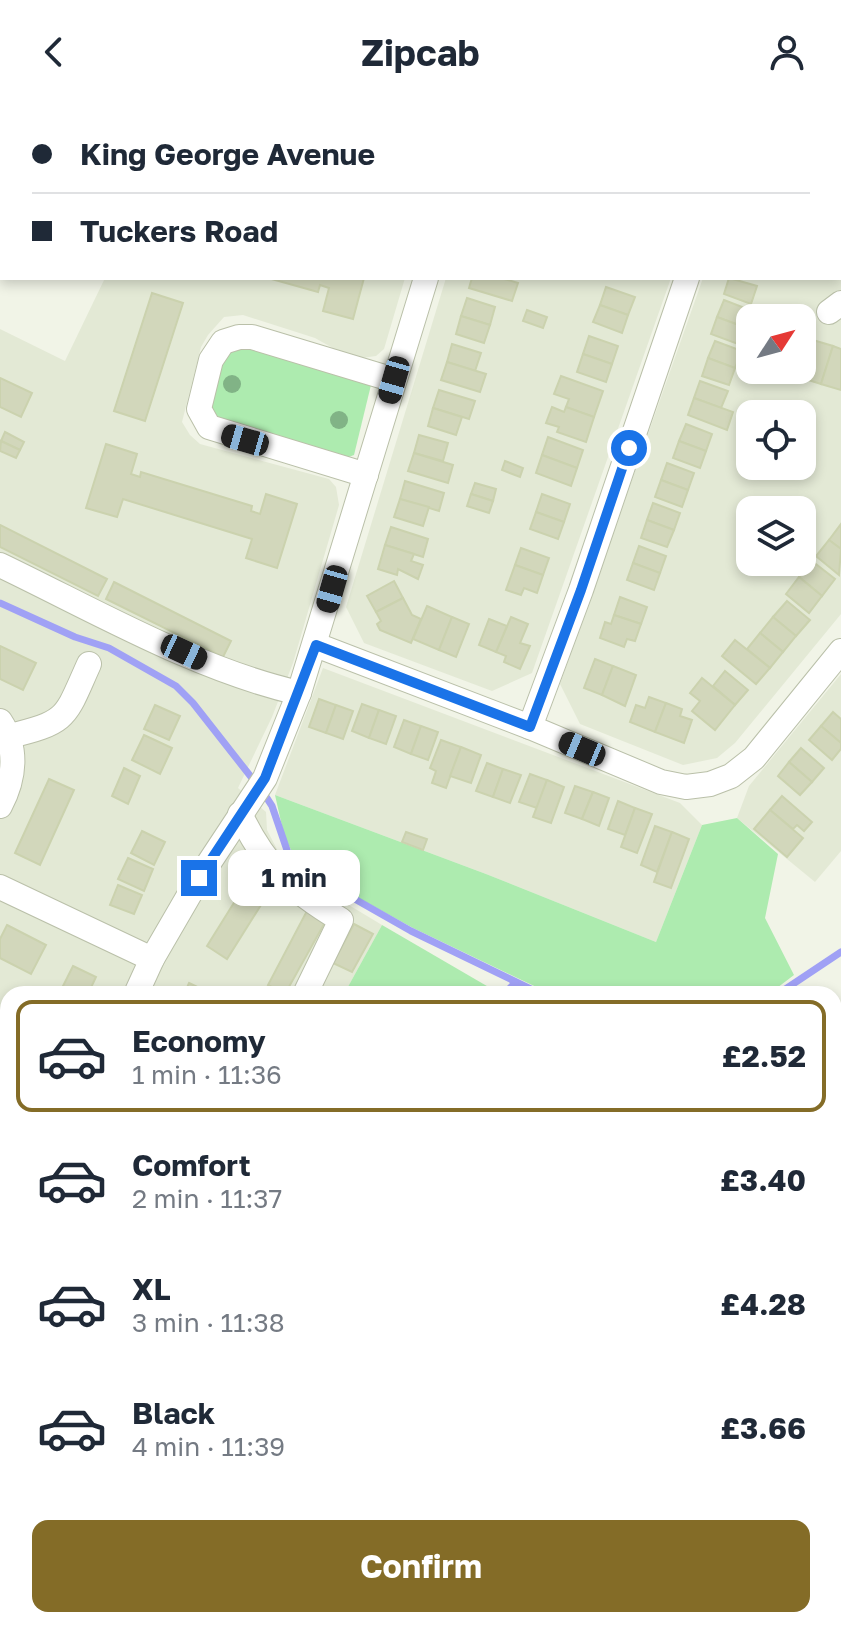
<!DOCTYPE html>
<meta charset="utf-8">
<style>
:root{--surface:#fff;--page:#f6f6f7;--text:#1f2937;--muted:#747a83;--line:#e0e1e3;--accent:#846c27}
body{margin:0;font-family:"Golos Text",sans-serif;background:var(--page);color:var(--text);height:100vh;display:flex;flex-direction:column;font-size:30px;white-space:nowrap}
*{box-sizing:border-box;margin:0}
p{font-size:26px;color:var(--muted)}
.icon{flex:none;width:44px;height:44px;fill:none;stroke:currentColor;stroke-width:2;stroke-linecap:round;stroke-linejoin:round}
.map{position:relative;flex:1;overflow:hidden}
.panel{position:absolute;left:0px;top:882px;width:842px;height:642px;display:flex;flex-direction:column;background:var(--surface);border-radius:24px 24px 0 0;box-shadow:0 4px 12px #0003}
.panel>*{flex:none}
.guide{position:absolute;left:0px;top:0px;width:842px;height:176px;box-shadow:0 4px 12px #0003;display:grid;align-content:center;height:176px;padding:0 32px;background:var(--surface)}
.needle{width:52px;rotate:54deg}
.buttons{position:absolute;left:736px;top:200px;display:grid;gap:16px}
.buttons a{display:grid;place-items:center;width:80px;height:80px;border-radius:16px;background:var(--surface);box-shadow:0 4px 12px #0003;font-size:40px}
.end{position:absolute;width:36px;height:36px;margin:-18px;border:10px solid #1a73e8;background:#fff;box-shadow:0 0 0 4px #fff}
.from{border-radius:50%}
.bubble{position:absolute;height:56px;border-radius:16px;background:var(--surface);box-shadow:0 4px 12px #0003;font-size:26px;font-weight:700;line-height:56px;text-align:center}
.car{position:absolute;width:24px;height:48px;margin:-24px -12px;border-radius:10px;box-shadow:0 0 6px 2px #0007;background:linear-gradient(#222 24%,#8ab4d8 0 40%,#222 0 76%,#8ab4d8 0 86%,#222 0)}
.guide b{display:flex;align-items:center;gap:28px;height:76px;font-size:30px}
.guide b+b{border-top:2px solid var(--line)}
.guide i{width:20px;height:20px;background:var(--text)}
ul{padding:14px 0 0;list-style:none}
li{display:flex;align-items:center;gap:24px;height:112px;margin:0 16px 12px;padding:0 16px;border:4px solid transparent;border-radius:16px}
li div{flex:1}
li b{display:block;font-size:30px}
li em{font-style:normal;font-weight:700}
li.current{border-color:var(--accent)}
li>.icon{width:72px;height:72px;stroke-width:1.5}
.cta{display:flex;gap:16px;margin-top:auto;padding:16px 32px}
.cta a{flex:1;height:92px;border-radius:16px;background:var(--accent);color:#fff;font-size:32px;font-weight:700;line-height:92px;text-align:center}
header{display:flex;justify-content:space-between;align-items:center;height:104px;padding:0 32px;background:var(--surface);font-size:36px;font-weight:700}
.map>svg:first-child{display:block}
.residential{fill:#e3e9d5;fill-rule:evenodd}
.green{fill:#adebaf}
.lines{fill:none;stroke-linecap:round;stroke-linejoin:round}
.stream{stroke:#a0a1f5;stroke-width:7}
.building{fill:#d2d7bb;stroke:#cbd2ae;stroke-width:2}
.minor-casing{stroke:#bac0a9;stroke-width:26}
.minor{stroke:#fff;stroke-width:24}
.rail{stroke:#979797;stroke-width:6;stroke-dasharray:10 10;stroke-linecap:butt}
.tree{fill:#81b386}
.route{stroke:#1a73e8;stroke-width:10}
</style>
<header><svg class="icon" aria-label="back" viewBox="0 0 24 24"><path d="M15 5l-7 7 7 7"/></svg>Zipcab<svg class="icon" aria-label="person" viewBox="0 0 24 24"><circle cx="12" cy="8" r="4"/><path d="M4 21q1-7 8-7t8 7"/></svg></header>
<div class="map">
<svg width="841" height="1523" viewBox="0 0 841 1523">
<rect width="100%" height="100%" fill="#f1f4e7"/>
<!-- residential -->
<g class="residential">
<path d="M841,20V510L735,639L717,654L683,661L580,620L560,580L703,174H840ZM750,214H802V266H750ZM750,310H802V362H750ZM750,406H802V458H750Z"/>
<path d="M105,174H405L384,245L376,252L361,254L347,252L315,234L243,211L224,213L208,231L201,243L182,318L190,331L200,340L329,375L336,383L339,401L293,559L272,613L238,684L266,708L267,726L282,755L294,768L382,821L344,890H8V1516H109L103,1523H0V225L65,257Z"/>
<path d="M446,174H671L532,569L492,587L364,539L346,503Z"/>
<path d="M323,564L680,699L702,721L656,838L486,770L275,691Z"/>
<path d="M841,570V747L815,778L737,714L749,682Z"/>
</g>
<!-- green -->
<g class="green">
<path d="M247,242L371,281L354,351L346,354L217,318L209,306L223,250Z"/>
<path d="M275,691L486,770L656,838L702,721L737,714L778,750L765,814L794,871L769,890H551L413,824L322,774L304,761L291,746L284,731Z"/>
<path d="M382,821L492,885L487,890H344Z"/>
<path d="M8,1210V1294L0,1293V1211Z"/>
</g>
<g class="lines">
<!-- stream -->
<g class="stream">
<path d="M0,499L75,533L109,544L176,582L193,599L255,678"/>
<path d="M263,688L272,702L288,749L302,765L411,827L541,890"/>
<path d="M504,890L515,879"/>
<path d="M778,890L841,848"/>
<path d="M126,1523L132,1516"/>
</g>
</g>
<!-- building -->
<g class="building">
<path d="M268,174H364L353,215L323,207L329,184L320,181L318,188Z"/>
<path d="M472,174H501L518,179L512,197L469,184Z"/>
<path d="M729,174L757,182L751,200L724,190Z"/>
<path d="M606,183L635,193L628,211L600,201Z"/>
<path d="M152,189L183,199L145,317L114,307Z"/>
<path d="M467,194L495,203L490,221L461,212Z"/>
<path d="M724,196L750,206L744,223L717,213Z"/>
<path d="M600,201L628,211L622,229L593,218Z"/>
<path d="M527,206L547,213L543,224L523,217Z"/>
<path d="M461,212L490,221L484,239L456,230Z"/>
<path d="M717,213L744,223L738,240L711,230Z"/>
<path d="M589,232L618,242L612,260L583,250Z"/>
<path d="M813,236L833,242L821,280L802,274Z"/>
<path d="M715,237L742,247L735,264L708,254Z"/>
<path d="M452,240L481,249L475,267L447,258Z"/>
<path d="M833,242L841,245V286L821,280Z"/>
<path d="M583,250L612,260L606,278L577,268Z"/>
<path d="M708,254L735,264L729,281L702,272Z"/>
<path d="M447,258L486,270L480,288L441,276Z"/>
<path d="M561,272L603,287L594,313L566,303L569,295L554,290Z"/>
<path d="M0,274L32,289L21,313L0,303Z"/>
<path d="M700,277L728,287L721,304L694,294Z"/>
<path d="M439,286L475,297L469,315L433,304Z"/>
<path d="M694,294L733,308L727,326L688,311Z"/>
<path d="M552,303L564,308L566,303L594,313L586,338L557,328L559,323L546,319Z"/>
<path d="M433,304L462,313L456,331L428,322Z"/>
<path d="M686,320L712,330L706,347L679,337Z"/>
<path d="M5,328L24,338L20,346L1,337Z"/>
<path d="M419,331L448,339L443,357L414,349Z"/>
<path d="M548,333L583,346L577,364L542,351Z"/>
<path d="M1,337L20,346L16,354L0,347Z"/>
<path d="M679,337L706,347L700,364L673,354Z"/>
<path d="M106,340L137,350L131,370L140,373L141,368L252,402L251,407L260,410L266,390L297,400L277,464L246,454L252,435L123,395L117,413L86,404Z"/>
<path d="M414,349L453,361L448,379L408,367Z"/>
<path d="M542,351L577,364L571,382L536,369Z"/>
<path d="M505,357L523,364L520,373L502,366Z"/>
<path d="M667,359L694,369L688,386L661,376Z"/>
<path d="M661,376L688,386L682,403L655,393Z"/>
<path d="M405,377L444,389L439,407L400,395Z"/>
<path d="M475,379L496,385L493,397L471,390Z"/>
<path d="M471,390L493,397L489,409L467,402Z"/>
<path d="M542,390L570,400L564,418L536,408Z"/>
<path d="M400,395L429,403L423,422L394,413Z"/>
<path d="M653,399L680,409L674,426L647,416Z"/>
<path d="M536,408L564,418L558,435L530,425Z"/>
<path d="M647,416L674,426L667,443L641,434Z"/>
<path d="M841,420V445L829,436Z"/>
<path d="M0,421L107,475L98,492L0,443Z"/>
<path d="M391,423L428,435L423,453L385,441Z"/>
<path d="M829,436L841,445L839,471L816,452Z"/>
<path d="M385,441L414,450L411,457L423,461L418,475L398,465L397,471L378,465Z"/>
<path d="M639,442L666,452L660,469L633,459Z"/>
<path d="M521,444L549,454L543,471L515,461Z"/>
<path d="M812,457L835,475L822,492L799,473Z"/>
<path d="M633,459L660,469L654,486L627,476Z"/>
<path d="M515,461L543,471L537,489L524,484L521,491L506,486Z"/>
<path d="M799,473L822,492L809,509L786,490Z"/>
<path d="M394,477L403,494L376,508L367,492Z"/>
<path d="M114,478L231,537L223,553L106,495Z"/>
<path d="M620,493L647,503L641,520L614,511Z"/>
<path d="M403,494L412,511L421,515L411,539L380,526L377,520L381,517L376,508Z"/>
<path d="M787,497L810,516L796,532L773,513Z"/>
<path d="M427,502L452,513L439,546L413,535Z"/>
<path d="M614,511L641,520L635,537L627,535L624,543L600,534L605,518L611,520Z"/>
<path d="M452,513L469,520L456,553L439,546Z"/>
<path d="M511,513L528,520L520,539L530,542L520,565L504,558L506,552L496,548Z"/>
<path d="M773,513L796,532L783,548L760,529Z"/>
<path d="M489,515L507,522L496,548L479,541Z"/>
<path d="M760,529L783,548L770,564L747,545Z"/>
<path d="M735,536L770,564L756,580L722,552Z"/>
<path d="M0,542L36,559L23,586L0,575Z"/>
<path d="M595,555L613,562L602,591L584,584Z"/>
<path d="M613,562L636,571L625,602L602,591Z"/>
<path d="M725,567L748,586L735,601L713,582Z"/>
<path d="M702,574L735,601L715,626L692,607L700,597L690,589Z"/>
<path d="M649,593L666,599L655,628L630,618L636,601L645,604Z"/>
<path d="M319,595L336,601L326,629L309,623Z"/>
<path d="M666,599L682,605L680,612L692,616L684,639L655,628Z"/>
<path d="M362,600L379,606L369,634L352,627Z"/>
<path d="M155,601L180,612L169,636L144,625Z"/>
<path d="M336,601L353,607L343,635L326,629Z"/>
<path d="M379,606L396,612L386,640L369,634Z"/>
<path d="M833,608L841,615V639L821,622Z"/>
<path d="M404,616L421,622L411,650L394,643Z"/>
<path d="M421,622L438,628L428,656L411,650Z"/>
<path d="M821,622L841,639V645L832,656L809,636Z"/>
<path d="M144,631L172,644L160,670L132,656Z"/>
<path d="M441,636L461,643L446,684L432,679L436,667L430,664Z"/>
<path d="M461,643L481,651L471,679L450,672Z"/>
<path d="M801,644L824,664L812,678L789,658Z"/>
<path d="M789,658L812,678L800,691L778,672Z"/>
<path d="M487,659L503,665L493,693L476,687Z"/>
<path d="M124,664L140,672L128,700L112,692Z"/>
<path d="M503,665L521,671L510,699L493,693Z"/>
<path d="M530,670L547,676L537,704L519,698Z"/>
<path d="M49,675L74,686L40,761L15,749Z"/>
<path d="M547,676L564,683L551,719L533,713Z"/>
<path d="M575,682L593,688L582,715L565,709Z"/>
<path d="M593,688L609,694L599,722L582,715Z"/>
<path d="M782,692L812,718L804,727L797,721L793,725L770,706Z"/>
<path d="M618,697L635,704L625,731L608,725Z"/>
<path d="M635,704L652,710L637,749L621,743Z"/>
<path d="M770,706L803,734L787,753L754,725Z"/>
<path d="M655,722L672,728L657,768L641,761Z"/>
<path d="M142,727L165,738L154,761L131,749Z"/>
<path d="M406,728L427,735L423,746L402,738Z"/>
<path d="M672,728L689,735L671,784L654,778Z"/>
<path d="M128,754L153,765L144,787L118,775Z"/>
<path d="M255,765L276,777L227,855L207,842Z"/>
<path d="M118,781L142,791L134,810L110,801Z"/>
<path d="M309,803L328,813L285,890L268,881Z"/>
<path d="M354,820L373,830L352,868L333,859Z"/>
<path d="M7,821L46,841L31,870L0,854V835Z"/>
<path d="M73,862L96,873L88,890H59Z"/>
<path d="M189,879L212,890H184Z"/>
<path d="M0,1011L8,1016V1049L0,1045Z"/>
<path d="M14,1516H40L42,1517L39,1523H10Z"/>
</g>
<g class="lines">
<!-- minor casing -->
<g class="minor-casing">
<g id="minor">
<path d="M353,0L354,2"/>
<path d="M838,0L841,1"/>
<path d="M478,2L479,0"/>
<path d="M745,2L746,0"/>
<path d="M829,208L841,199"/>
<path d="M366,371L209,323L199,305L211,256L223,238L239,233H252L394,276"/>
<path d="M0,461C96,507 195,565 299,589"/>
<path d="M316,541L530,623L661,678L686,683L710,680L731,672L754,654L841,547"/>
<path d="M0,617C18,644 15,674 0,702"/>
<path d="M530,623L581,486L687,174"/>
<path d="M10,632C69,618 65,613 89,560"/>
<path d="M240,710C266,764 290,785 341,816L305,890"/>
<path d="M0,783L152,855"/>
<path d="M136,890L152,855L199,774L265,674L299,589L426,174"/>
<path d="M0,1087L8,1091"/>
<path d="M0,1211L8,1194"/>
<path d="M0,1402L8,1404"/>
</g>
</g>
<!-- minor -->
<use href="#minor" class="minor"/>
<!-- rail -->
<g class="rail">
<path d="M174,2L176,0"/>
<path d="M0,155L2,153"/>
</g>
</g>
<!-- trees -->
<g class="tree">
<circle cx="232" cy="280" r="9"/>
<circle cx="339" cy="316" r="9"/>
</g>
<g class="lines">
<!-- route -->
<path class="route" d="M199,774L265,674L316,541L530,623L581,486L629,344"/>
</g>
</svg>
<div class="buttons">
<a><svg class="needle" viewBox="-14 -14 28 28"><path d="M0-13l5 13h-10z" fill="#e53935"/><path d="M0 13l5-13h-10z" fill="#747a83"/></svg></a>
<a><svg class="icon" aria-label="locate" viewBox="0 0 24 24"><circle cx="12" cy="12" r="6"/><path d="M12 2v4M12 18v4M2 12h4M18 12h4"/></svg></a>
<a><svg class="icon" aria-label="layers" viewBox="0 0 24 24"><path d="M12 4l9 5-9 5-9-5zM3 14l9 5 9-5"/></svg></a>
</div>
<i class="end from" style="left:629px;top:344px"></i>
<i class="end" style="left:199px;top:774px"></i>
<div class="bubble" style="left:228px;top:746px;width:132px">1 min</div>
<i class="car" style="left:394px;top:276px;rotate:196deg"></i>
<i class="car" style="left:245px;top:336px;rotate:286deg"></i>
<i class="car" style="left:332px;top:485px;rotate:196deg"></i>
<i class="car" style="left:184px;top:548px;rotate:115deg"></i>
<i class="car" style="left:582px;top:645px;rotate:293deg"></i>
<div class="guide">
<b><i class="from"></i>King George Avenue</b>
<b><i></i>Tuckers Road</b>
</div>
<section class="panel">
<ul>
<li class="current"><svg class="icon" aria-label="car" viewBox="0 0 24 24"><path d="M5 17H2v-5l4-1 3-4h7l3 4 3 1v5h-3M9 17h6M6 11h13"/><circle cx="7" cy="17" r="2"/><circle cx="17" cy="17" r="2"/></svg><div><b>Economy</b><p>1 min · 11:36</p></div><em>£2.52</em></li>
<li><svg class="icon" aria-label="car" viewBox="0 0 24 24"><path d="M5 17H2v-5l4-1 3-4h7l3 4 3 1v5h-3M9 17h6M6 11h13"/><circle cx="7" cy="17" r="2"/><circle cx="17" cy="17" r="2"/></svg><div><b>Comfort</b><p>2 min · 11:37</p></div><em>£3.40</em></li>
<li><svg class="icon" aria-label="car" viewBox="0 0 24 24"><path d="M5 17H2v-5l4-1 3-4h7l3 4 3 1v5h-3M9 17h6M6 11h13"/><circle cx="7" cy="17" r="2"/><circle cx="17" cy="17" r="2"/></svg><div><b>XL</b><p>3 min · 11:38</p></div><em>£4.28</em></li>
<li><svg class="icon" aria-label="car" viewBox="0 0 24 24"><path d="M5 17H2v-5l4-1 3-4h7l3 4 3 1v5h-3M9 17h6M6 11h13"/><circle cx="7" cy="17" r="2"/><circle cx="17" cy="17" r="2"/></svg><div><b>Black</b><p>4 min · 11:39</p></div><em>£3.66</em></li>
</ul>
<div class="cta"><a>Confirm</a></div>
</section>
</div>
